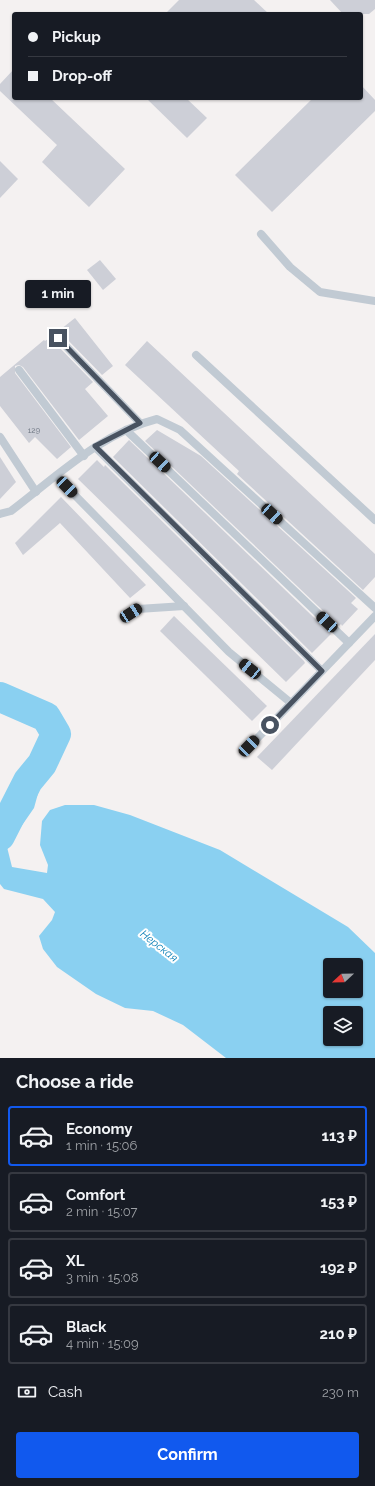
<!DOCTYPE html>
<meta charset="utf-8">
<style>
:root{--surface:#171b24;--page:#20242c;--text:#f1f3f6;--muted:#9ea1a6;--line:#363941;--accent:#1159ee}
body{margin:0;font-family:Raleway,sans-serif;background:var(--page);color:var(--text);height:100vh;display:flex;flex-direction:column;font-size:15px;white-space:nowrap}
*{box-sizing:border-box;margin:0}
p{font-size:13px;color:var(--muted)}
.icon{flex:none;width:22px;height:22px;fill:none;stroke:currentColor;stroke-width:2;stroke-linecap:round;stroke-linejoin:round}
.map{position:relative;height:1058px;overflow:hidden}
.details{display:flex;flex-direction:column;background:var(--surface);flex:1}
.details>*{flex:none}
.guide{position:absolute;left:12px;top:12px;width:351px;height:88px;border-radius:4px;box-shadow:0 1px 3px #0004;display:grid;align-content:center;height:88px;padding:0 16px;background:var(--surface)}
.needle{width:26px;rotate:248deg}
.buttons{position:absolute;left:323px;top:958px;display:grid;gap:8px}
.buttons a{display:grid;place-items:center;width:40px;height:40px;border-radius:4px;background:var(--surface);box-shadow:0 1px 3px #0004;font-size:20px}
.end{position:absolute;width:18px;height:18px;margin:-9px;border:5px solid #485260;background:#fff;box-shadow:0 0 0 2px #fff}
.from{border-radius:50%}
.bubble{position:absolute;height:28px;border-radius:4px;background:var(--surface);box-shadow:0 1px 3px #0004;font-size:13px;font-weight:700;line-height:28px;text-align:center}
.car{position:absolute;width:12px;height:24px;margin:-12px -6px;border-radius:5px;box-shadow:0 0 3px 1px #0007;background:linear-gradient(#222 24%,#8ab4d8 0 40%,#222 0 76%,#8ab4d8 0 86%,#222 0)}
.guide b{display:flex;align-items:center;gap:14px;height:38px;font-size:15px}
.guide b+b{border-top:1px solid var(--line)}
.guide i{width:10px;height:10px;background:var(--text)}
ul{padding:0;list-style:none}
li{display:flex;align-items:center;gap:12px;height:60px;margin:0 8px 6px;padding:0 8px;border:2px solid var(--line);border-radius:4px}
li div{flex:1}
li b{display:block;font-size:15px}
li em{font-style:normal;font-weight:700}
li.active{border-color:var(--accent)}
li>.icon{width:36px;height:36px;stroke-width:1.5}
h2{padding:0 16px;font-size:18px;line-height:48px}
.pay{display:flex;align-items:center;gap:10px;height:44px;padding:0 16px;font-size:15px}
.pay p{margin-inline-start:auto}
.primary-button{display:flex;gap:8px;margin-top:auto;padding:8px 16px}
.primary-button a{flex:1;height:46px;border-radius:4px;background:var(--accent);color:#fff;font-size:16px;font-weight:700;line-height:46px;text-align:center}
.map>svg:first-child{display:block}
.water{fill:#8ad0f1;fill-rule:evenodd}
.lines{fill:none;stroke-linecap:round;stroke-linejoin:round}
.river{stroke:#8ad0f1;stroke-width:30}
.building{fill:#cdcfd7}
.service{stroke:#c1cad3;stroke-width:8}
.route{stroke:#485260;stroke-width:5}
.labels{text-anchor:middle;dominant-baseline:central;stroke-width:4;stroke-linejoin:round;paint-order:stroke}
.number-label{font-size:8px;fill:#69717e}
.water-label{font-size:11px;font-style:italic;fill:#067db5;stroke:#fff}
</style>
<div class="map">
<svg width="375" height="1058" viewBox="0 0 375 1058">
<rect width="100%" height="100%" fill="#f4f1f1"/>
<!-- water -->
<path class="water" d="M28,781L39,790L34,808L7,847L12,867L47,873L48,865L40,845L42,821L50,810L65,805H94L130,815L220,850L348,927L375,953V1058H226L183,1025L153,1011L125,1008L96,994L57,967L43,949L39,936L52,920L55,912L43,899L4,889L0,884V804L20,782ZM330,965H356V991H330ZM330,1013H356V1039H330Z"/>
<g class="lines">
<!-- river -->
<path class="river" d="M0,697L46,717L56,734L42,764L28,781L0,836"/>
</g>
<!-- building -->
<g class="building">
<path d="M179,0H254L269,14H165Z"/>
<path d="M330,0H375V9L369,14H343Z"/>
<path d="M14,69V98H50L125,169L89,207L42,162L57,145L0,91V84Z"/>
<path d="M361,85L375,100V111L272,212L235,175L313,98H361Z"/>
<path d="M146,98H186L207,118L187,138Z"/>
<path d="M0,161L18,179L0,198Z"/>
<path d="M100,260L116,279L103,290L87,270Z"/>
<path d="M75,318L113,366L102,375L62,334L56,333Z"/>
<path d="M54,335V342L93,382L85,389L108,416L79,440L23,367L19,365L15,366V373L71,447L57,459L35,437L29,443L0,406V377L44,340L45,341Z"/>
<path d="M147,341L375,554V577L363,590L237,474L239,471L125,365Z"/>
<path d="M157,430L201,456L356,598L351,603L358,609L342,626L341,624L339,626L145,441Z"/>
<path d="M129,440L331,634L312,653L113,457Z"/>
<path d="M0,457L16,482L0,499Z"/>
<path d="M97,460L104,467L105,465L304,661L305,663L286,682L78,479Z"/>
<path d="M61,497L146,585L130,598L60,523L23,555L15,543Z"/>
<path d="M174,616L267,706L252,721L160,631Z"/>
<path d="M375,634V660L272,770L257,757Z"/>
</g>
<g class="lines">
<!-- service -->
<g class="service">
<path d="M261,234L290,267L320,292L375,301"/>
<path d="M58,338L140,423"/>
<path d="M196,355L375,520"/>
<path d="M19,370L84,456"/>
<path d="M126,430L349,643"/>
<path d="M0,437L36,492"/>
<path d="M95,447L322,671"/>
<path d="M57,477L229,652L291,703"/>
<path d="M0,514L11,511C56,477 101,433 157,419L180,430L375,608"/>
<path d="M124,618L138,609L184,606"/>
<path d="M249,747L375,616"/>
</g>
</g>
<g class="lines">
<!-- route -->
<path class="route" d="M58,338L140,423L95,446L322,671L270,725"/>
</g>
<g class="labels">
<!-- number labels -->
<g class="number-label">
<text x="34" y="430">129</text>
</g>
<!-- water labels -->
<g class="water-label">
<text transform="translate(159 946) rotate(38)">Нерская</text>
</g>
</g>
</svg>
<div class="buttons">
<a><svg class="needle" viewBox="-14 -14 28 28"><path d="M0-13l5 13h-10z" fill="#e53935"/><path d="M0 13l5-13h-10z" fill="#9ea1a6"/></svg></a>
<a><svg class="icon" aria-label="layers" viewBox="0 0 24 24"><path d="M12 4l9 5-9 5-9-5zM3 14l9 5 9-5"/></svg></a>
</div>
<i class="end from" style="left:270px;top:725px"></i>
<i class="end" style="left:58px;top:338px"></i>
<div class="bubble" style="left:25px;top:280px;width:66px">1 min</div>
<i class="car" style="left:160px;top:462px;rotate:133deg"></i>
<i class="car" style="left:67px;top:487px;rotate:136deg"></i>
<i class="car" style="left:272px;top:514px;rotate:132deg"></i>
<i class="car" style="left:131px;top:613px;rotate:57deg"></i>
<i class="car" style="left:327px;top:622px;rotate:313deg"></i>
<i class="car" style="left:250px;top:669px;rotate:309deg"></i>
<i class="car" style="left:249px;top:746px;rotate:44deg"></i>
<div class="guide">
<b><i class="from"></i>Pickup</b>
<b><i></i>Drop-off</b>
</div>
</div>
<section class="details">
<h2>Choose a ride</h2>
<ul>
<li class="active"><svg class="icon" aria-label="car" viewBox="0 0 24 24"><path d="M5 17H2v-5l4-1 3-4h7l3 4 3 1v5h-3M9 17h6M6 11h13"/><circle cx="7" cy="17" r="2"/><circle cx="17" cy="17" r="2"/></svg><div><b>Economy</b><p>1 min · 15:06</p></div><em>113 ₽</em></li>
<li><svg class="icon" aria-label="car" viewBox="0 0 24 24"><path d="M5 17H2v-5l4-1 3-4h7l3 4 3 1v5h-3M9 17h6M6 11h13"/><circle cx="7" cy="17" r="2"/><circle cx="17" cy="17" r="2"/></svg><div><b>Comfort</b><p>2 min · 15:07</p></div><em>153 ₽</em></li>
<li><svg class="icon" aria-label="car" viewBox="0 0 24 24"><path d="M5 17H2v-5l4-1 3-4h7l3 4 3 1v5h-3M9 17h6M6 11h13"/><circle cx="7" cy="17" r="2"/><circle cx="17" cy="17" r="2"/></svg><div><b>XL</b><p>3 min · 15:08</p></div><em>192 ₽</em></li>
<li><svg class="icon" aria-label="car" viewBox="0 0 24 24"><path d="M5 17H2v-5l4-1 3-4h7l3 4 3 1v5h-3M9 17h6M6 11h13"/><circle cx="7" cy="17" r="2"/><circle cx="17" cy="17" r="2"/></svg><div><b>Black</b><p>4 min · 15:09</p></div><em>210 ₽</em></li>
</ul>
<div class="pay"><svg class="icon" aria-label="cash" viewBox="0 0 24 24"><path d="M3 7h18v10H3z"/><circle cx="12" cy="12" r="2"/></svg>Cash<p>230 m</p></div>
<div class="primary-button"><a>Confirm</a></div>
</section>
